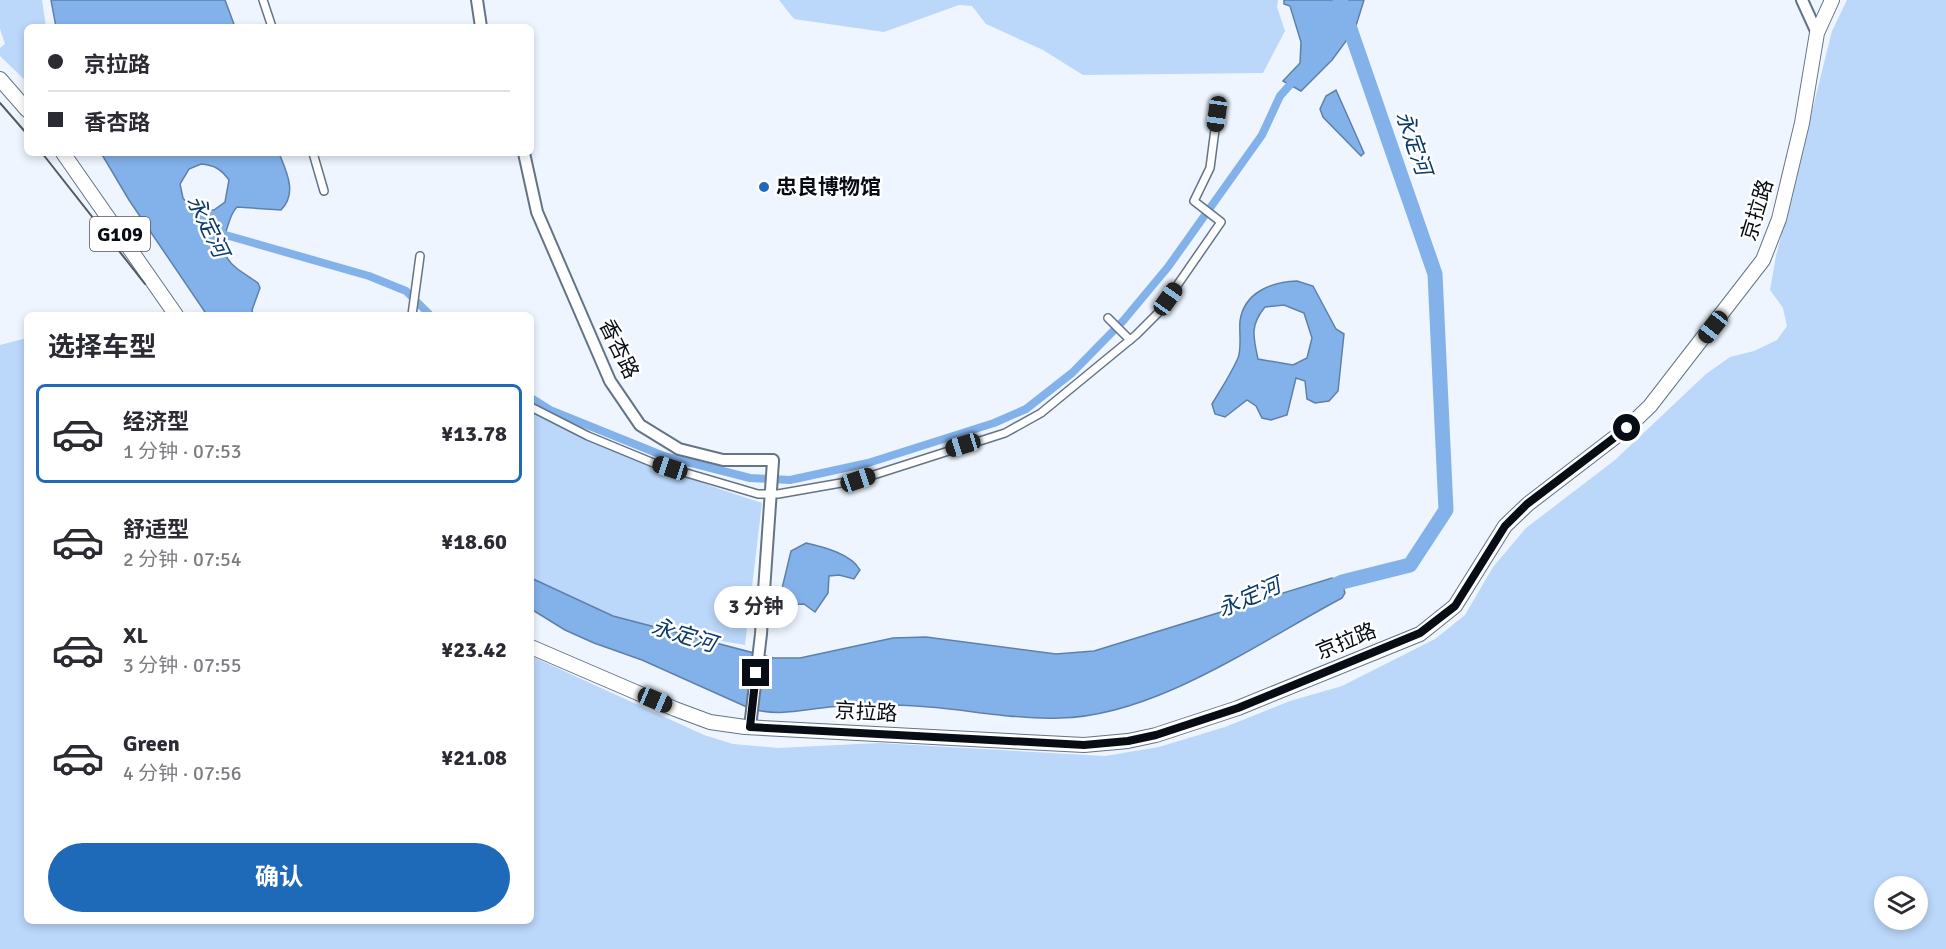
<!DOCTYPE html>
<html lang="zh">
<meta charset="utf-8">
<style>
:root{--surface:#fff;--page:#f2f2f3;--text:#2b2b33;--muted:#7c7c81;--line:#e1e1e2;--accent:#1f69b9}
body{margin:0;font-family:Signika,"Noto Sans SC",sans-serif;background:var(--page);color:var(--text);height:100vh;display:flex;flex-direction:column;font-size:22px;white-space:nowrap}
*{box-sizing:border-box;margin:0}
p{font-size:20px;color:var(--muted)}
.icon{flex:none;width:33px;height:33px;fill:none;stroke:currentColor;stroke-width:2;stroke-linecap:round;stroke-linejoin:round}
.map{position:relative;flex:1;overflow:hidden}
.sheet{position:absolute;left:24px;top:312px;width:510px;height:612px;display:flex;flex-direction:column;background:var(--surface);border-radius:9px;box-shadow:0 3px 9px #0003}
.sheet>*{flex:none}
.guide{position:absolute;left:24px;top:24px;width:510px;height:132px;border-radius:9px;box-shadow:0 3px 9px #0003;display:grid;align-content:center;height:132px;padding:0 24px;background:var(--surface)}
.tools{position:absolute;left:1874px;top:876px;display:grid;gap:12px}
.tools a{display:grid;place-items:center;width:54px;height:54px;border-radius:50%;background:var(--surface);box-shadow:0 3px 9px #0003;font-size:30px}
.end{position:absolute;width:27px;height:27px;margin:-14px;border:8px solid #080d15;background:#fff;box-shadow:0 0 0 3px #fff}
.from{border-radius:50%}
.bubble{position:absolute;height:42px;border-radius:21px;background:var(--surface);box-shadow:0 3px 9px #0003;font-size:20px;font-weight:700;line-height:42px;text-align:center}
.car{position:absolute;width:18px;height:36px;margin:-18px -9px;border-radius:8px;box-shadow:0 0 4px 2px #0007;background:linear-gradient(#222 24%,#8ab4d8 0 40%,#222 0 76%,#8ab4d8 0 86%,#222 0)}
.guide b{display:flex;align-items:center;gap:21px;height:57px;font-size:22px}
.guide b+b{border-top:2px solid var(--line)}
.guide i{width:15px;height:15px;background:var(--text)}
ul{padding:0;list-style:none}
li{display:flex;align-items:center;gap:18px;height:99px;margin:0 12px 9px;padding:0 12px;border:3px solid transparent;border-radius:9px}
li div{flex:1}
li b{display:block;font-size:22px}
li em{font-style:normal;font-weight:700}
li.on{border-color:var(--accent)}
li>.icon{width:54px;height:54px;stroke-width:1.5}
h2{padding:0 24px;font-size:27px;line-height:72px}
.action{display:flex;gap:12px;margin-top:auto;padding:12px 24px}
.action a{flex:1;height:69px;border-radius:36px;background:var(--accent);color:#fff;font-size:24px;font-weight:700;line-height:69px;text-align:center}
.map>svg:first-child{display:block}
.green{fill:#bbd7f9;fill-rule:evenodd}
.water{fill:#83b2eb;stroke:#5e80ab;stroke-width:1.5;fill-rule:evenodd}
.lines{fill:none;stroke-linecap:round;stroke-linejoin:round}
.canal{stroke:#83b2eb;stroke-width:8}
.river{stroke:#83b2eb;stroke-width:15}
.street-casing{stroke:#647487;stroke-width:10}
.secondary-casing{stroke:#647487;stroke-width:14}
.highway-casing{stroke:#647487;stroke-width:16}
.street{stroke:#fff;stroke-width:7}
.secondary{stroke:#fff;stroke-width:10}
.highway{stroke:#fff;stroke-width:14}
.rail{stroke:#545a62;stroke-width:2}
.route{stroke:#080d15;stroke-width:8}
.poi-dot{fill:#1f69b9;stroke:#fff;stroke-width:2}
.labels{text-anchor:middle;dominant-baseline:central;stroke-width:5;stroke-linejoin:round;paint-order:stroke}
.shield{fill:#fff;stroke:#52565b;stroke-width:1.5}
.shield-label{font-size:20px;font-weight:bold;fill:#080d15}
.poi-label{font-size:21px;font-weight:bold;fill:#080d15;stroke:#fff;text-anchor:start}
.street-label{font-size:21px;fill:#080d15;stroke:#fff}
.water-label{font-size:22px;font-style:italic;fill:#0a3b6d;stroke:#fff}
</style>
<div class="map">
<svg width="1946" height="949" viewBox="0 0 1946 949">
<rect width="100%" height="100%" fill="#eef5fe"/>
<!-- green -->
<g class="green">
<path d="M0,0H42L46,27H27V82L0,56V48L5,44L0,29Z"/>
<path d="M779,0H1278L1277,7L1285,31L1263,73L1083,75L1043,50L986,24L972,6L959,5L884,32L794,19Z"/>
<path d="M1847,0H1946V949H0V345L27,338V921H531V656L704,735L733,744L778,748L879,743L1105,756L1159,747L1225,727L1290,701L1342,686L1435,639L1465,615L1493,567L1526,528L1615,460L1706,374L1730,357L1754,351L1777,340L1787,326L1783,308L1770,290L1776,256L1832,31ZM1884,886H1917V920H1884Z"/>
<path d="M531,412C606,450 683,477 762,503L745,645L681,634L613,616L531,578Z"/>
</g>
<!-- water -->
<g class="water">
<path d="M51,0H225L235,27H56Z"/>
<path d="M1284,0H1364L1355,29L1332,60L1301,91L1283,81L1300,63L1301,42L1290,6L1284,4Z"/>
<path d="M1336,90L1364,153L1361,156L1323,117L1320,109L1326,96Z"/>
<path d="M101,153H279C286,171 298,193 281,210L237,207C231,213 230,220 227,228C217,261 234,266 258,283L260,288L252,310L253,315H207L129,200ZM201,164C214,165 221,169 229,180L225,202L214,210H192L183,198L180,184L189,169Z"/>
<path d="M1297,281L1313,286L1336,329L1344,334L1338,391L1329,401L1315,403L1307,399L1305,381L1296,378L1287,415L1271,420L1262,418L1256,406L1247,400L1225,417L1215,414L1212,404C1221,389 1231,374 1238,358C1242,347 1239,333 1240,321C1244,292 1272,282 1297,281ZM1284,305L1304,313L1312,338L1307,358L1293,365L1258,359C1253,336 1250,325 1265,307Z"/>
<path d="M806,543C824,547 851,554 860,570L854,579L839,575L829,576L828,593L815,612L804,604L778,605L791,551Z"/>
<path d="M531,578L613,616L773,658H800L893,638L926,637L1056,654L1094,651L1332,578L1342,582L1345,593L1342,598C1259,642 1156,716 1060,718C1005,720 949,705 893,705C872,705 851,705 829,707C801,710 777,717 749,708L642,660L594,643L565,630L531,609Z"/>
</g>
<g class="lines">
<!-- canal -->
<g class="canal">
<path d="M215,232L369,276L406,291L430,315"/>
<path d="M531,398L550,410L664,456L750,478L790,480L868,463L994,423L1026,409L1072,373L1123,321L1168,267L1262,135L1280,96L1297,77"/>
</g>
<!-- river -->
<path class="river" d="M1325,590L1342,582L1410,565L1446,510L1435,274L1340,0"/>
<!-- street casing -->
<g class="street-casing">
<g id="street">
<path d="M263,0L272,27"/>
<path d="M313,153L324,191"/>
<path d="M412,315L420,256"/>
<path d="M1108,318L1130,340"/>
<path d="M531,407L588,436L656,464L758,494H778L858,480L1005,433L1041,413L1136,335L1158,313L1221,222L1194,201L1210,168L1217,114"/>
</g>
</g>
<!-- secondary casing -->
<g class="secondary-casing">
<g id="secondary">
<path d="M477,0L481,27"/>
<path d="M1802,0L1817,33"/>
<path d="M524,153L537,212L610,381L640,425L679,449L723,460H773"/>
<path d="M750,727L761,634L773,461"/>
</g>
</g>
<!-- highway casing -->
<g class="highway-casing">
<g id="highway">
<path d="M0,79L27,110"/>
<path d="M63,153L176,315"/>
<path d="M531,647L675,709L710,722L745,727L1084,745L1128,741L1156,735L1238,708L1420,634L1455,606L1505,526L1528,504L1627,428L1650,406L1763,260L1779,219L1802,123L1817,33L1832,0"/>
</g>
</g>
<!-- street -->
<use href="#street" class="street"/>
<!-- secondary -->
<use href="#secondary" class="secondary"/>
<!-- highway -->
<use href="#highway" class="highway"/>
<!-- rail -->
<g class="rail">
<path d="M0,103L27,134"/>
<path d="M42,153L145,284"/>
</g>
</g>
<g class="lines">
<!-- route -->
<path class="route" d="M756,673L750,727L1084,745L1128,741L1156,735L1238,708L1420,633L1455,606L1505,526L1527,504L1627,428"/>
</g>
<!-- markers -->
<circle class="poi-dot" cx="764" cy="187" r="6"/>
<g class="labels">
<!-- shield labels -->
<rect class="shield" x="90" y="217" width="60" height="34" rx="4.5"/>
<g class="shield-label">
<text x="120" y="234">G109</text>
</g>
<!-- poi labels -->
<g class="poi-label">
<text x="776" y="187">忠良博物馆</text>
</g>
<!-- street labels -->
<g class="street-label">
<text transform="translate(1757 210) rotate(-73)">京拉路</text>
<text transform="translate(619 349) rotate(64)">香杏路</text>
<text transform="translate(1346 641) rotate(-22)">京拉路</text>
<text transform="translate(866 712) rotate(3)">京拉路</text>
</g>
<!-- water labels -->
<g class="water-label">
<text transform="translate(1414 143) rotate(71)">永定河</text>
<text transform="translate(208 226) rotate(64)">永定河</text>
<text transform="translate(1249 597) rotate(-23)">永定河</text>
<text transform="translate(684 635) rotate(17)">永定河</text>
</g>
</g>
</svg>
<div class="tools">
<a><svg class="icon" aria-label="layers" viewBox="0 0 24 24"><path d="M12 4l9 5-9 5-9-5zM3 14l9 5 9-5"/></svg></a>
</div>
<i class="end from" style="left:1627px;top:428px"></i>
<i class="end" style="left:756px;top:673px"></i>
<div class="bubble" style="left:714px;top:586px;width:84px">3 分钟</div>
<i class="car" style="left:1217px;top:114px;rotate:188deg"></i>
<i class="car" style="left:1168px;top:299px;rotate:35deg"></i>
<i class="car" style="left:1713px;top:327px;rotate:218deg"></i>
<i class="car" style="left:963px;top:445px;rotate:253deg"></i>
<i class="car" style="left:670px;top:468px;rotate:288deg"></i>
<i class="car" style="left:858px;top:480px;rotate:71deg"></i>
<i class="car" style="left:655px;top:700px;rotate:113deg"></i>
<div class="guide">
<b><i class="from"></i>京拉路</b>
<b><i></i>香杏路</b>
</div>
<section class="sheet">
<h2>选择车型</h2>
<ul>
<li class="on"><svg class="icon" aria-label="car" viewBox="0 0 24 24"><path d="M5 17H2v-5l4-1 3-4h7l3 4 3 1v5h-3M9 17h6M6 11h13"/><circle cx="7" cy="17" r="2"/><circle cx="17" cy="17" r="2"/></svg><div><b>经济型</b><p>1 分钟 · 07:53</p></div><em>¥13.78</em></li>
<li><svg class="icon" aria-label="car" viewBox="0 0 24 24"><path d="M5 17H2v-5l4-1 3-4h7l3 4 3 1v5h-3M9 17h6M6 11h13"/><circle cx="7" cy="17" r="2"/><circle cx="17" cy="17" r="2"/></svg><div><b>舒适型</b><p>2 分钟 · 07:54</p></div><em>¥18.60</em></li>
<li><svg class="icon" aria-label="car" viewBox="0 0 24 24"><path d="M5 17H2v-5l4-1 3-4h7l3 4 3 1v5h-3M9 17h6M6 11h13"/><circle cx="7" cy="17" r="2"/><circle cx="17" cy="17" r="2"/></svg><div><b>XL</b><p>3 分钟 · 07:55</p></div><em>¥23.42</em></li>
<li><svg class="icon" aria-label="car" viewBox="0 0 24 24"><path d="M5 17H2v-5l4-1 3-4h7l3 4 3 1v5h-3M9 17h6M6 11h13"/><circle cx="7" cy="17" r="2"/><circle cx="17" cy="17" r="2"/></svg><div><b>Green</b><p>4 分钟 · 07:56</p></div><em>¥21.08</em></li>
</ul>
<div class="action"><a>确认</a></div>
</section>
</div>
